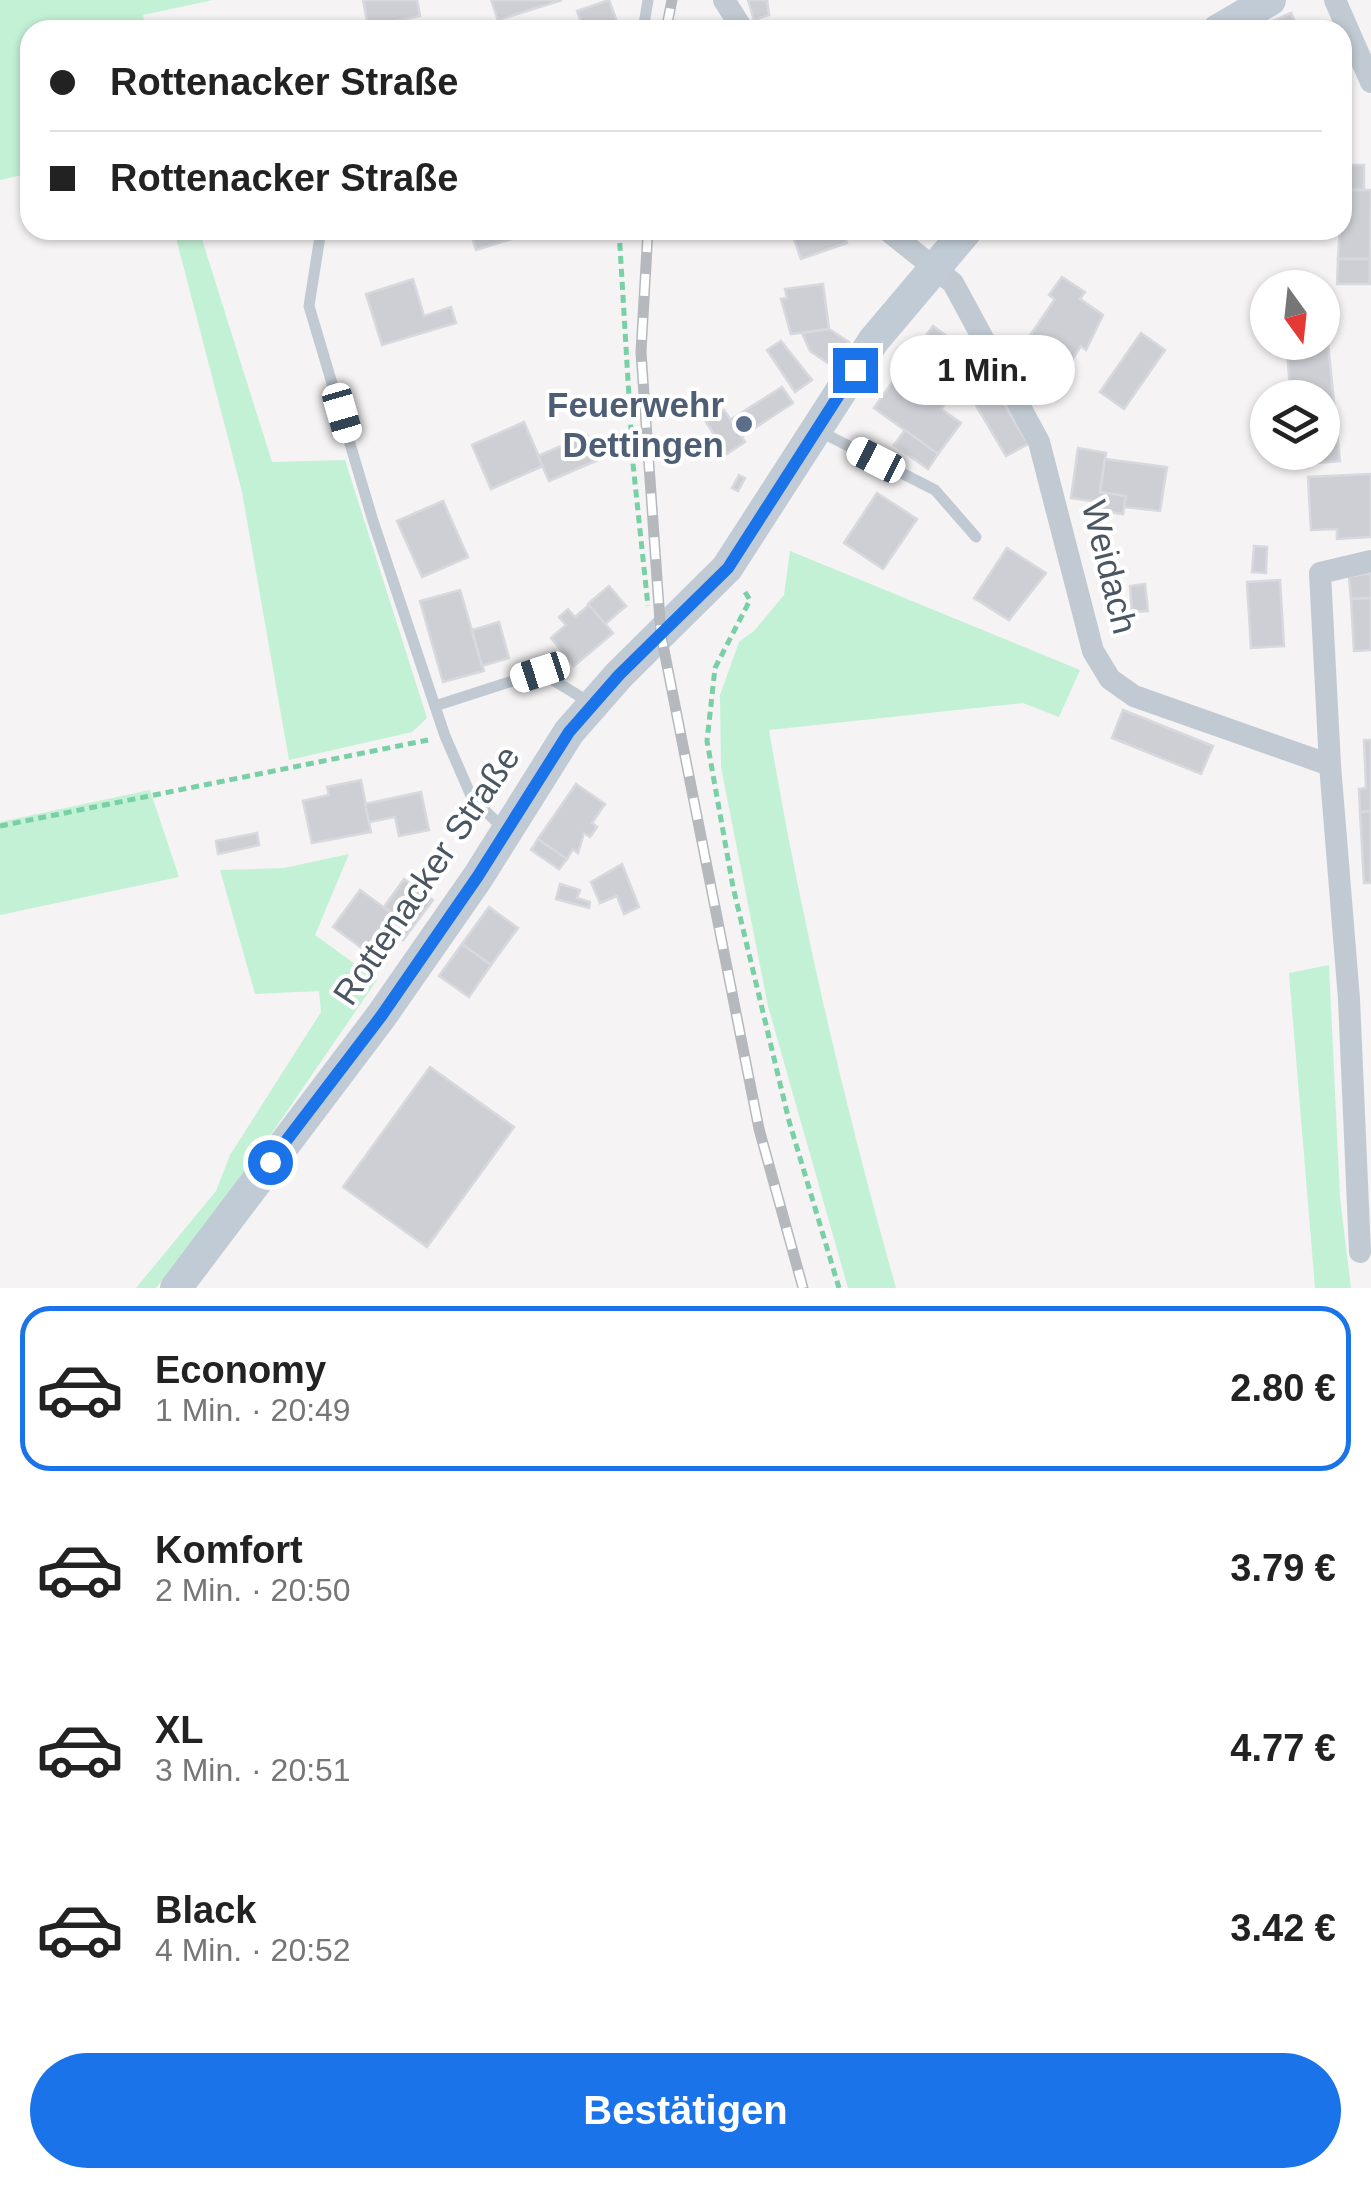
<!DOCTYPE html>
<html lang="de">
<meta charset="utf-8">
<style>
:root{--surface:#fff;--page:#f6f6f6;--text:#222;--muted:#767676;--line:#e0e0e0;--accent:#1a73e8}
body{margin:0;font-family:Arial,sans-serif;background:var(--page);color:var(--text);height:100vh;display:flex;flex-direction:column;font-size:38px;white-space:nowrap}
*{box-sizing:border-box;margin:0}
p{font-size:32px;color:var(--muted)}
.icon{flex:none;width:55px;height:55px;fill:none;stroke:currentColor;stroke-width:2;stroke-linecap:round;stroke-linejoin:round}
.map{position:relative;height:1288px;overflow:hidden}
.panel{display:flex;flex-direction:column;background:var(--surface);flex:1}
.panel>*{flex:none}
.guide{position:absolute;left:20px;top:20px;width:1332px;height:220px;border-radius:30px;box-shadow:0 2px 8px #0004;display:grid;align-content:center;height:220px;padding:0 30px;background:var(--surface)}
.needle{width:65px;rotate:165deg}
.tools{position:absolute;left:1250px;top:270px;display:grid;gap:20px}
.tools a{display:grid;place-items:center;width:90px;height:90px;border-radius:50%;background:var(--surface);box-shadow:0 2px 8px #0004;font-size:50px}
.end{position:absolute;width:45px;height:45px;margin:-22px;border:12px solid #1a73e8;background:#fff;box-shadow:0 0 0 5px #fff}
.from{border-radius:50%}
.bubble{position:absolute;height:70px;border-radius:35px;background:var(--surface);box-shadow:0 2px 8px #0004;font-size:32px;font-weight:700;line-height:70px;text-align:center}
.car{position:absolute;width:30px;height:60px;margin:-30px -15px;border-radius:12px;box-shadow:0 0 8px 2px #0007;background:linear-gradient(#fff 24%,#345 0 40%,#fff 0 76%,#345 0 86%,#fff 0)}
.guide b{display:flex;align-items:center;gap:35px;height:95px;font-size:38px}
.guide b+b{border-top:2px solid var(--line)}
.guide i{width:25px;height:25px;background:var(--text)}
ul{padding:18px 0 0;list-style:none}
li{display:flex;align-items:center;gap:30px;height:165px;margin:0 20px 15px;padding:0 10px;border:5px solid transparent;border-radius:30px}
li div{flex:1}
li b{display:block;font-size:38px}
li em{font-style:normal;font-weight:700}
li.selected{border-color:var(--accent)}
li>.icon{width:90px;height:90px;stroke-width:1.5}
.primary-button{display:flex;gap:20px;margin-top:auto;padding:20px 30px}
.primary-button a{flex:1;height:115px;border-radius:60px;background:var(--accent);color:#fff;font-size:40px;font-weight:700;line-height:115px;text-align:center}
.map>svg:first-child{display:block}
.green{fill:#c3f1d5}
.building{fill:#cdcfd5;stroke:#d7d9de;stroke-width:2.5}
.lines{fill:none;stroke-linecap:round;stroke-linejoin:round}
.path{stroke:#7ad0a6;stroke-width:5;stroke-dasharray:8 5;stroke-linecap:butt}
.lane{stroke:#c1cad2;stroke-width:11}
.street{stroke:#c1cad2;stroke-width:22}
.secondary{stroke:#c1cbd6;stroke-width:32}
.rail-casing{stroke:#b5b8bd;stroke-width:11}
.rail{stroke:#fff;stroke-width:8;stroke-dasharray:22;stroke-linecap:butt}
.route{stroke:#1a73e8;stroke-width:12}
.service-dot{fill:#5c6f8a;stroke:#fff;stroke-width:4}
.labels{text-anchor:middle;dominant-baseline:central;stroke-width:8;stroke-linejoin:round;paint-order:stroke}
.service-label{font-size:35px;font-weight:bold;fill:#4e5e75;stroke:#fff;text-anchor:end}
.street-label{font-size:35px;fill:#4a5661;stroke:#fff}
</style>
<div class="map">
<svg width="1371" height="1288" viewBox="0 0 1371 1288">
<rect width="100%" height="100%" fill="#f5f3f3"/>
<!-- green -->
<g class="green">
<path d="M0,0H213L143,15L146,30H30V173L0,180Z"/>
<path d="M174,230H199L272,462L345,460L427,718L412,732L289,760L242,492Z"/>
<path d="M790,551L1080,670L1059,717L1023,703L769,730C801,919 844,1104 896,1288H848L768,1006L721,767L720,695L739,642L754,631L784,595Z"/>
<path d="M150,790L179,877L0,915V822Z"/>
<path d="M349,854L315,935L377,980L239,1181L156,1288H136L216,1191L230,1155L321,1012L319,991L255,994L220,870L284,868Z"/>
<path d="M1329,965L1340,1198L1351,1288H1315L1289,973Z"/>
</g>
<!-- building -->
<g class="building">
<path d="M363,0H417L420,16L368,26Z"/>
<path d="M491,0H562L498,20Z"/>
<path d="M609,0L619,27L584,30L577,11Z"/>
<path d="M748,0H767L769,15L754,20Z"/>
<path d="M1291,13L1299,30H1253Z"/>
<rect x="1342" y="165" width="22" height="25"/>
<path d="M1342,190H1371L1370,259H1338Z"/>
<path d="M470,230H541L476,250Z"/>
<path d="M791,230H842L847,243L801,259Z"/>
<path d="M1338,259H1370V284H1337Z"/>
<path d="M1062,277L1085,292L1080,299L1103,315L1086,350L1081,346L1067,368L1027,340L1055,299L1049,295Z"/>
<path d="M413,279L424,316L451,307L456,323L382,345L366,294Z"/>
<path d="M823,284L829,329L791,334L781,299L787,298L785,289Z"/>
<path d="M1326,324L1340,461L1305,464L1304,452H1322V398H1291L1286,342H1322Z"/>
<path d="M933,326L964,349L951,367L959,373L950,385L942,379L936,387L905,364Z"/>
<path d="M829,329L849,342L832,366L810,351L802,333Z"/>
<path d="M1141,333L1165,350L1124,409L1100,392Z"/>
<path d="M781,341L812,380L795,392L767,350Z"/>
<path d="M905,364L936,387L942,379L956,389L941,409L961,423L938,454L874,408Z"/>
<path d="M992,384L1028,444L1006,456L971,397Z"/>
<path d="M782,387L793,403L741,437L730,420Z"/>
<path d="M724,410L745,442L727,454L706,422Z"/>
<path d="M524,422L543,466L491,489L472,445Z"/>
<path d="M905,430L938,454L928,469L894,445Z"/>
<path d="M587,435L598,460L549,481L538,456Z"/>
<path d="M1078,448L1106,453L1100,492L1126,496L1123,514L1096,510L1098,502L1071,498Z"/>
<path d="M1105,459L1167,467L1160,511L1124,507L1126,496L1100,492Z"/>
<path d="M1371,474V537L1337,539V529L1311,530L1308,477Z"/>
<path d="M739,475L745,478L738,491L732,488Z"/>
<path d="M877,493L917,519L883,569L844,543Z"/>
<path d="M443,501L468,557L422,577L397,521Z"/>
<path d="M1254,546L1267,547L1266,573L1252,572Z"/>
<path d="M1007,548L1046,573L1009,620L974,598Z"/>
<path d="M1371,573V598L1351,599L1349,577Z"/>
<path d="M1280,580L1284,646L1251,648L1247,582Z"/>
<path d="M1145,584L1148,611L1132,612L1130,586Z"/>
<path d="M609,586L626,606L605,624L588,604Z"/>
<path d="M460,590L484,671L443,682L420,601Z"/>
<path d="M1371,598V650L1354,651L1351,599Z"/>
<path d="M589,605L613,633L574,666L551,638L566,625L559,617L568,609L575,617Z"/>
<path d="M499,622L509,658L482,666L472,630Z"/>
<path d="M1123,710L1213,746L1201,774L1112,738Z"/>
<path d="M1364,740H1371V811L1360,812L1359,789L1366,788Z"/>
<path d="M361,780L371,832L312,843L303,801L329,795L327,787Z"/>
<path d="M576,784L605,804L592,823L597,827L590,837L584,833L578,853L573,849L567,859L538,839Z"/>
<path d="M421,792L429,830L399,836L395,817L369,822L365,804Z"/>
<path d="M1371,811V883H1364L1360,812Z"/>
<path d="M257,833L259,845L218,854L216,841Z"/>
<path d="M538,839L567,859L559,869L531,850Z"/>
<path d="M622,864L639,907L624,914L617,896L600,903L591,882Z"/>
<path d="M404,879L433,900L412,928L384,907Z"/>
<path d="M560,884L580,890L577,898L590,902L589,908L556,899Z"/>
<path d="M360,890L412,928L403,940L392,932L374,957L333,927Z"/>
<path d="M489,907L518,928L491,965L462,944Z"/>
<path d="M462,944L491,965L469,997L439,976Z"/>
<path d="M430,1067L514,1127L427,1247L343,1187Z"/>
</g>
<g class="lines">
<!-- path -->
<g class="path">
<path d="M619,230L633,464L648,606"/>
<path d="M745,592L750,600L715,668L707,741L733,887L789,1121L839,1288"/>
<path d="M0,826L428,740"/>
</g>
<!-- lane -->
<g class="lane">
<path d="M643,30L648,0"/>
<path d="M321,230L309,306L373,521L445,736L472,798L503,828"/>
<path d="M821,432L935,490L976,537"/>
<path d="M435,706L540,672L589,702"/>
</g>
<!-- street -->
<g class="street">
<path d="M724,0L743,30"/>
<path d="M1335,0L1371,82"/>
<path d="M887,230L953,283L1039,442L1093,651L1110,679L1134,696L1330,765L1349,999L1360,1252"/>
<path d="M1330,765L1320,573L1371,561"/>
</g>
<!-- secondary -->
<g class="secondary">
<path d="M1218,30L1270,0"/>
<path d="M176,1288L382,1015L478,877L569,732L619,675L727,568L874,340L967,230"/>
</g>
<!-- rail casing -->
<g class="rail-casing">
<g id="rail">
<path d="M666,30L672,0"/>
<path d="M648,230L641,352L661,635L759,1129L803,1288"/>
</g>
</g>
<!-- rail -->
<use href="#rail" class="rail"/>
</g>
<g class="lines">
<!-- route -->
<path class="route" d="M270,1162L382,1015L478,876L569,732L619,675L728,568L855,370"/>
</g>
<!-- markers -->
<circle class="service-dot" cx="744" cy="424" r="10"/>
<g class="labels">
<!-- service labels -->
<g class="service-label">
<text x="724" y="404">Feuerwehr<tspan x="724" dy="40">Dettingen</tspan></text>
</g>
<!-- street labels -->
<g class="street-label">
<text transform="translate(1110 567) rotate(76)">Weidach</text>
<text transform="translate(426 875) rotate(-56)">Rottenacker Straße</text>
</g>
</g>
</svg>
<div class="tools">
<a><svg class="needle" viewBox="-14 -14 28 28"><path d="M0-13l5 13h-10z" fill="#e53935"/><path d="M0 13l5-13h-10z" fill="#767676"/></svg></a>
<a><svg class="icon" aria-label="layers" viewBox="0 0 24 24"><path d="M12 4l9 5-9 5-9-5zM3 14l9 5 9-5"/></svg></a>
</div>
<i class="end from" style="left:270px;top:1162px"></i>
<i class="end" style="left:855px;top:370px"></i>
<div class="bubble" style="left:890px;top:335px;width:185px">1 Min.</div>
<i class="car" style="left:342px;top:413px;rotate:164deg"></i>
<i class="car" style="left:876px;top:460px;rotate:297deg"></i>
<i class="car" style="left:540px;top:672px;rotate:252deg"></i>
<div class="guide">
<b><i class="from"></i>Rottenacker Straße</b>
<b><i></i>Rottenacker Straße</b>
</div>
</div>
<section class="panel">
<ul>
<li class="selected"><svg class="icon" aria-label="car" viewBox="0 0 24 24"><path d="M5 17H2v-5l4-1 3-4h7l3 4 3 1v5h-3M9 17h6M6 11h13"/><circle cx="7" cy="17" r="2"/><circle cx="17" cy="17" r="2"/></svg><div><b>Economy</b><p>1 Min. · 20:49</p></div><em>2.80 €</em></li>
<li><svg class="icon" aria-label="car" viewBox="0 0 24 24"><path d="M5 17H2v-5l4-1 3-4h7l3 4 3 1v5h-3M9 17h6M6 11h13"/><circle cx="7" cy="17" r="2"/><circle cx="17" cy="17" r="2"/></svg><div><b>Komfort</b><p>2 Min. · 20:50</p></div><em>3.79 €</em></li>
<li><svg class="icon" aria-label="car" viewBox="0 0 24 24"><path d="M5 17H2v-5l4-1 3-4h7l3 4 3 1v5h-3M9 17h6M6 11h13"/><circle cx="7" cy="17" r="2"/><circle cx="17" cy="17" r="2"/></svg><div><b>XL</b><p>3 Min. · 20:51</p></div><em>4.77 €</em></li>
<li><svg class="icon" aria-label="car" viewBox="0 0 24 24"><path d="M5 17H2v-5l4-1 3-4h7l3 4 3 1v5h-3M9 17h6M6 11h13"/><circle cx="7" cy="17" r="2"/><circle cx="17" cy="17" r="2"/></svg><div><b>Black</b><p>4 Min. · 20:52</p></div><em>3.42 €</em></li>
</ul>
<div class="primary-button"><a>Bestätigen</a></div>
</section>
